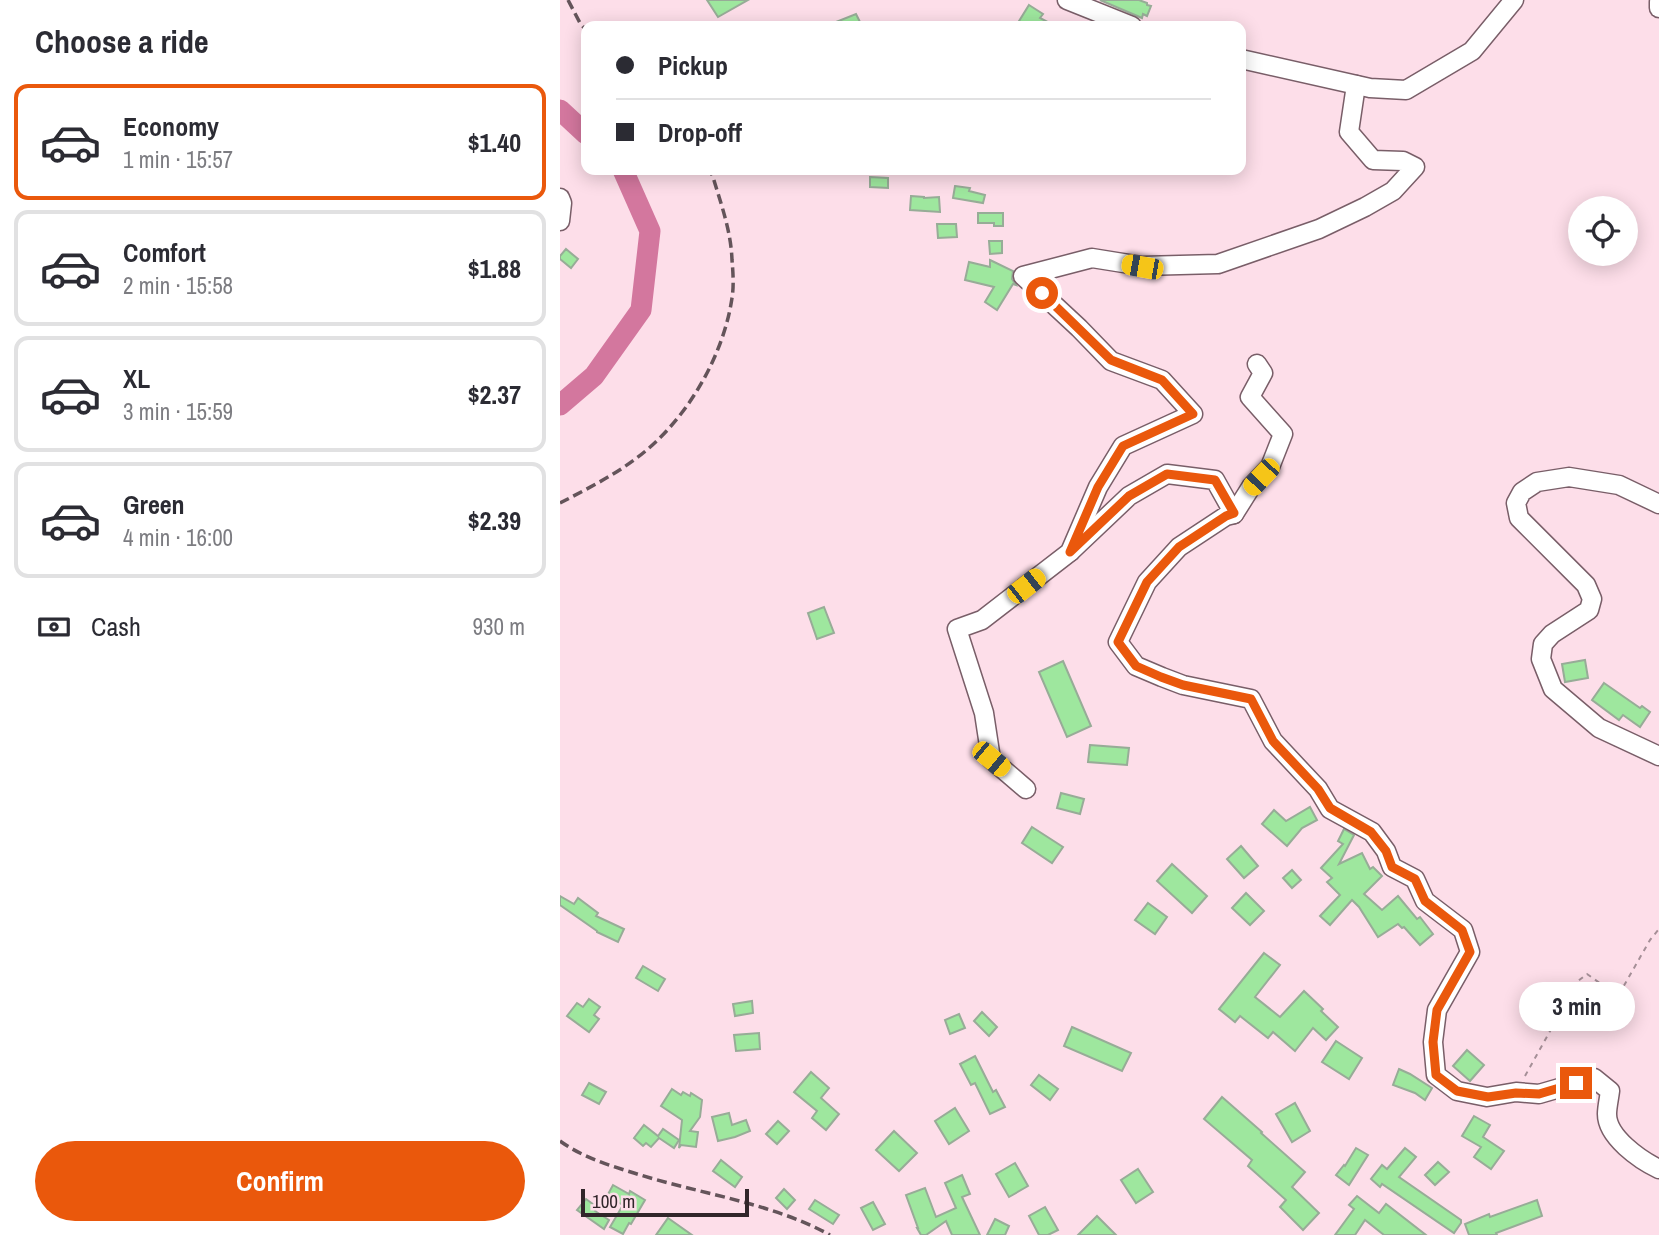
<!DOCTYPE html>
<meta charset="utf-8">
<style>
:root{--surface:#fff;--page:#f2f2f3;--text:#2b2b33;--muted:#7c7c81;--line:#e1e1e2;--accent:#ea580c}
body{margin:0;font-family:"Archivo Narrow",sans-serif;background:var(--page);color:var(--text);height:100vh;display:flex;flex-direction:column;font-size:26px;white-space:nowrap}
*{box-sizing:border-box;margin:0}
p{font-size:23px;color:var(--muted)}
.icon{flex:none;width:38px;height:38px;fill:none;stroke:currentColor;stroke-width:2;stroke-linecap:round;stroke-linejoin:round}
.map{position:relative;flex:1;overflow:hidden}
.drawer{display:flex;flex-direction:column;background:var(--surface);width:560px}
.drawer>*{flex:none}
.guide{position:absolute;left:21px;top:21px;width:665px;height:154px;border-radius:14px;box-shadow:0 4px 18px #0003;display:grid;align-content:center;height:154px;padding:0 35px;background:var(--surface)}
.controls{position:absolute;left:1008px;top:196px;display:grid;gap:14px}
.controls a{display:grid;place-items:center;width:70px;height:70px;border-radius:50%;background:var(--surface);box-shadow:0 4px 18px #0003;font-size:35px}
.scale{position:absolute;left:21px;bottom:18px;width:168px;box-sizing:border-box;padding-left:7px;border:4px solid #31262a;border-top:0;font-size:19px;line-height:24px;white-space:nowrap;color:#31262a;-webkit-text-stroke:5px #fddee9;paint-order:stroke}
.end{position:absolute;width:32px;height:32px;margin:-16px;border:9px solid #ea580c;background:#fff;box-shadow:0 0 0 4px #fff}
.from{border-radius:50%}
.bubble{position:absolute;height:49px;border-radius:24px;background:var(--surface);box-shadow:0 4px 18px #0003;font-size:23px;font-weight:800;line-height:49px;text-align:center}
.car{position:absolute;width:21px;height:42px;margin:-21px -10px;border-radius:9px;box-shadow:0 0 5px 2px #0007;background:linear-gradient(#f5c518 24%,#345 0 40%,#f5c518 0 76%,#345 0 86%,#f5c518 0)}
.guide b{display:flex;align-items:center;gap:24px;height:66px;font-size:26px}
.guide b+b{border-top:2px solid var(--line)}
.guide i{width:18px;height:18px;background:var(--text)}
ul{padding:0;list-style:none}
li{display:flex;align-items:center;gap:21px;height:116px;margin:0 14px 10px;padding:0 21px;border:4px solid var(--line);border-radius:14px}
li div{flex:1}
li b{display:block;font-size:26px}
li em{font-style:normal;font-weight:800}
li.active{border-color:var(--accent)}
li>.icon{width:63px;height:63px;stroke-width:1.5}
h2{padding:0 35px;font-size:32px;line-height:84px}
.pay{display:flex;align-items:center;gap:18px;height:77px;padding:0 35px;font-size:26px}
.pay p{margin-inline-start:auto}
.action{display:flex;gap:14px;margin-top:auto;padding:14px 35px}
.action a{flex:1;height:80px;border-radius:42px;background:var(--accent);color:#fff;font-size:28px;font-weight:800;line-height:80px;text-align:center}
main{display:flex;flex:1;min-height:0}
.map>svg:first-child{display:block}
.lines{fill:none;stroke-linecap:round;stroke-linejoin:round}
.river{stroke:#d3779e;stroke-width:21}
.building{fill:#9ee79e;stroke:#97ac97;stroke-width:2}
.minor-casing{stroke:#795e68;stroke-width:21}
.path{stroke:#a58f97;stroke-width:2;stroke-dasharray:5 5;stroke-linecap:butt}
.minor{stroke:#fff;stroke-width:18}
.rail{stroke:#64545a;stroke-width:3.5;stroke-dasharray:10 5;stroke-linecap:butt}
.route{stroke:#ea580c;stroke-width:9}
</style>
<main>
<section class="drawer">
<h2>Choose a ride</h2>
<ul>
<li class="active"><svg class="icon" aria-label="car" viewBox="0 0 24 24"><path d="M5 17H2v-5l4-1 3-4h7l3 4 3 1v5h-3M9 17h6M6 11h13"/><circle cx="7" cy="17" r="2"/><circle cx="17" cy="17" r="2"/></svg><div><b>Economy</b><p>1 min · 15:57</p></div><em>$1.40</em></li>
<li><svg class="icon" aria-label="car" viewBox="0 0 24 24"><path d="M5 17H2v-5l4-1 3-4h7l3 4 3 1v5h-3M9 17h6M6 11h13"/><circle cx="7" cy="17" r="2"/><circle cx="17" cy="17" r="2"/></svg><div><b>Comfort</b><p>2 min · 15:58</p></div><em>$1.88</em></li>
<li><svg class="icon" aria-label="car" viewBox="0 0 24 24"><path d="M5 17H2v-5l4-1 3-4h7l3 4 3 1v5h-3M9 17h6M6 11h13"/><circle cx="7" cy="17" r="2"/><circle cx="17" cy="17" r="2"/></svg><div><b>XL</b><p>3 min · 15:59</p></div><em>$2.37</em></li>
<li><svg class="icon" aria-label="car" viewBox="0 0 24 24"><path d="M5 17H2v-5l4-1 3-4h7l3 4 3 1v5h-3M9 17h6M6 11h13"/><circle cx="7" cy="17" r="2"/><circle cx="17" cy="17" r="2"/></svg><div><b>Green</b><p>4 min · 16:00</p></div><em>$2.39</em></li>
</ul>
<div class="pay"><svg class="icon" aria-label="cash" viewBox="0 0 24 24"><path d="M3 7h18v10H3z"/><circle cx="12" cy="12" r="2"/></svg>Cash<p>930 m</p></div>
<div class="action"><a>Confirm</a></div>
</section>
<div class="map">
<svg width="1099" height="1235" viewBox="0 0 1099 1235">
<rect width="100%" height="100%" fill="#fddee9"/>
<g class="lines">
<!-- river -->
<g class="river">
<path d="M0,110L26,134"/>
<path d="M0,405L34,376L81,310L90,231L63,170"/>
</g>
</g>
<!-- building -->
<g class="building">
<path d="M147,0H188L158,17Z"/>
<path d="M540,0H579L587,3V5L591,6L587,16L583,14L582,18Z"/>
<path d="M469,5L483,14L480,18L495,26H456Z"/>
<path d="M296,14L302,26H266Z"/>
<path d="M310,177L328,178V188L310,187Z"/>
<path d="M395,186L410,188L409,191L425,195L423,203L393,198Z"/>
<path d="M351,196L364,197V198L379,197L380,212L350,210Z"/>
<path d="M418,213H443V226H434V223H418Z"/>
<path d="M377,224H396L397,237L378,238Z"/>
<path d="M429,241H442V253L430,254Z"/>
<path d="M6,249L18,259L11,268L0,259V256Z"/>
<path d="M430,260L453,271L452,279L456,285L453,284L437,310L425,302L434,287L405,280L409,262L430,267Z"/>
<path d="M264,607L274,633L257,639L248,613Z"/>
<path d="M1025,660L1028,678L1005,682L1002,664Z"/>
<path d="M503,661L531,726L507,737L479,672Z"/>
<path d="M1044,683L1080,708L1082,706L1090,712L1080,727L1063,715L1059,720L1032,700Z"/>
<path d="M530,745L569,748L567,765L528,762Z"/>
<path d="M501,793L524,799L520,814L497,808Z"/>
<path d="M750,807L757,820L742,828L727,846L702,824L714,810L726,821Z"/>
<path d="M472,827L503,847L492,863L462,843Z"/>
<path d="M784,829L794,835L779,864L802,853L810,869L813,867L822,876L804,894L822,910L838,896L857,919L860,917L873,934L860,945L844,927L842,928L838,924L818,937L799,907L792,900L770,925L760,916L780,895L767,882L772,878L761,868L783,844L778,841Z"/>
<path d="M681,846L698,866L684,878L667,859Z"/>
<path d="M612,864L647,896L632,913L597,881Z"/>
<path d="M732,870L741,880L732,888L723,878Z"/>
<path d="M686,893L704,911L690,925L672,908Z"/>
<path d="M0,896L14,904L18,898L38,913L36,916L64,929L58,942L37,932V931L0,905Z"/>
<path d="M588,903L607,917L595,934L575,920Z"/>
<path d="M704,953L720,965L695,997L720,1017L744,991L763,1009L761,1011L778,1027L766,1040L753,1028L735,1051L713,1032L708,1038L680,1016L675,1022L659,1009Z"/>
<path d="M83,966L105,979L98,991L76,978Z"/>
<path d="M29,999L40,1007L34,1015L39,1019L29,1032L7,1016L17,1003L23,1007Z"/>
<path d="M192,1001L193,1013L175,1016L173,1004Z"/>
<path d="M422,1012L437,1027L429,1036L414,1021Z"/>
<path d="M399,1014L405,1028L390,1034L385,1020Z"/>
<path d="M512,1027L571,1053L562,1071L504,1046Z"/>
<path d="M199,1033L200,1049L176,1051L174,1035Z"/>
<path d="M776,1041L802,1058L789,1079L762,1062Z"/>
<path d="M907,1050L924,1065L910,1081L893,1066Z"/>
<path d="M415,1056L433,1092L436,1090L445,1107L430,1114L415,1083L411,1085L400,1064Z"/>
<path d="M839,1069L850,1074L872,1088L865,1100L855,1093L833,1085Z"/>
<path d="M251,1072L269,1088L261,1098L279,1114L266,1130L252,1118L257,1111L234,1092Z"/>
<path d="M479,1075L498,1089L490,1100L471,1085Z"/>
<path d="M29,1083L46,1092L39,1104L22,1095Z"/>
<path d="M112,1089L121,1095L123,1092L130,1096L131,1093L142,1100L140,1117L130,1131L138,1132L136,1147L121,1145L119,1148L122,1120L101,1106Z"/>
<path d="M662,1097L702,1132L701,1133L745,1172L732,1187L759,1213L743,1230L720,1207L726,1200L688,1166L692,1160L644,1119Z"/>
<path d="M735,1103L750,1131L732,1142L716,1114Z"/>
<path d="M395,1108L409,1131L389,1144L375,1121Z"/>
<path d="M169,1113L172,1125L186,1120L190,1131L175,1137L158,1141L152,1117Z"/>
<path d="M914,1116L930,1125L923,1137L944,1151L931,1169L914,1157L921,1147L902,1136Z"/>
<path d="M218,1121L229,1131L217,1144L206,1134Z"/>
<path d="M84,1125L98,1136L103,1129L119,1140L114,1148L99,1138L91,1147L86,1143L83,1146L74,1138Z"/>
<path d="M334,1131L357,1153L339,1171L316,1150Z"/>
<path d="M796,1148L808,1155L789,1185L776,1175L784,1165L785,1166Z"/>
<path d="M845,1148L856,1157L839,1177L901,1220V1223L894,1233L822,1184L820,1187L811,1179L822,1165L827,1169Z"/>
<path d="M161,1160L182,1177L175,1187L153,1171Z"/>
<path d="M878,1162L889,1172L875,1185L865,1175Z"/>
<path d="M455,1163L468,1186L449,1197L436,1174Z"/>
<path d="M578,1169L593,1192L576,1203L561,1180Z"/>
<path d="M402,1175L410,1194L402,1197L420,1235H392L386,1221L366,1235H361L357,1228H358L346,1195L365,1188L376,1217L396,1208L385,1183Z"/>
<path d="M53,1185L69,1194L70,1191L85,1200L71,1224L69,1223L63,1234L50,1227L63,1205L47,1196Z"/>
<path d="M224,1189L235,1200L227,1209L216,1198Z"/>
<path d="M797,1196L819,1213L826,1204L866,1235H824L805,1220L795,1235H775L794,1209L789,1205Z"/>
<path d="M26,1199L37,1207L35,1211L49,1220L44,1229L17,1210Z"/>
<path d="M255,1200L279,1215L273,1224L249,1209Z"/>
<path d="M977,1200L982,1216L936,1233L937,1235H909L905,1224L929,1214L930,1217Z"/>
<path d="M313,1202L325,1224L313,1230L301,1208Z"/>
<path d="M485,1207L498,1230L488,1235H479L469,1216Z"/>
<path d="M537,1216L556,1235H518Z"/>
<path d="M108,1218L132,1235H96Z"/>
<path d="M435,1219L449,1226L445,1235H427Z"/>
</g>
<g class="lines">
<!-- minor casing -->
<g class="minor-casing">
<g id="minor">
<path d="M507,0L572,26"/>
<path d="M1099,2V8"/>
<path d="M681,59L810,88L846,90L912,51L954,0"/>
<path d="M0,198L2,203L0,221"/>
<path d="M1099,504L1059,485L1009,477L977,482L962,492L956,503L959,518L1026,585L1032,599L1029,610L992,634L983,644L981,659L993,689L1039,728L1099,756"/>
<path d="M674,514L691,487L710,467L723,434L690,397L703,373L697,364"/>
<path d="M510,552L569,496L607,474L655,480L674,514L666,516L619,547L587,582L558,642L576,666L602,677L623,685L691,699L713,741L758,789L770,809L812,832L826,851L832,867L855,879L865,901L903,930L910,952L877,1010L873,1042L876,1075L897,1091L927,1097L956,1092L979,1094L1034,1078L1050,1091C1049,1099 1047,1107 1047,1114C1047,1137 1080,1160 1099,1169"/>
<path d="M466,789L431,759L424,713L397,629L422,620L510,552L538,487L563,446L633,414L602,380L551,361L519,328L463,276L532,258L582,266L658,264L759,229L805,207L833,191L855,167L843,161L813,160L789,132L796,85"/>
</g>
</g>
<!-- path -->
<path class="path" d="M965,1076L1018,981L1027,974L1058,996L1090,940L1099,929"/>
<!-- minor -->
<use href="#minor" class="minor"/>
<!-- rail -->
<g class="rail">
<path d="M8,0L20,23L26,30"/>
<path d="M0,503C25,490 51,477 74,460C124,424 163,359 172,298C174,286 173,272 172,260C171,231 161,204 153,177L150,170"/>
<path d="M0,1141C22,1157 48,1165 74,1173C139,1194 210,1202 270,1235"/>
</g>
</g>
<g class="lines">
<!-- route -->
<path class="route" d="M482,293L551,360L602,380L633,414L563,446L538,487L510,552L569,496L607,474L655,480L674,513L666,516L619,547L587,582L558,642L576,666L601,677L623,685L691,699L713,741L758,789L770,808L811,832L826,851L832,867L855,879L865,901L902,930L910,952L877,1010L873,1042L876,1075L897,1091L928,1097L956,1093L979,1094L1016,1083"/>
</g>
</svg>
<div class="controls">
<a><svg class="icon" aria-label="locate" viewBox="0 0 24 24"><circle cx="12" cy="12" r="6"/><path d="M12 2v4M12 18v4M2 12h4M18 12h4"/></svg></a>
</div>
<div class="scale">100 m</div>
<i class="end from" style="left:482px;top:293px"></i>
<i class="end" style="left:1016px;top:1083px"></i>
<div class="bubble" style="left:959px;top:982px;width:116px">3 min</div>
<i class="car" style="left:582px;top:267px;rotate:280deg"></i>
<i class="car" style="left:701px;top:477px;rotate:223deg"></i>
<i class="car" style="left:466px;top:586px;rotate:52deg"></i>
<i class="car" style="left:431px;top:759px;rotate:130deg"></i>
<div class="guide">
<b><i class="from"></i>Pickup</b>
<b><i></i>Drop-off</b>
</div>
</div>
</main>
